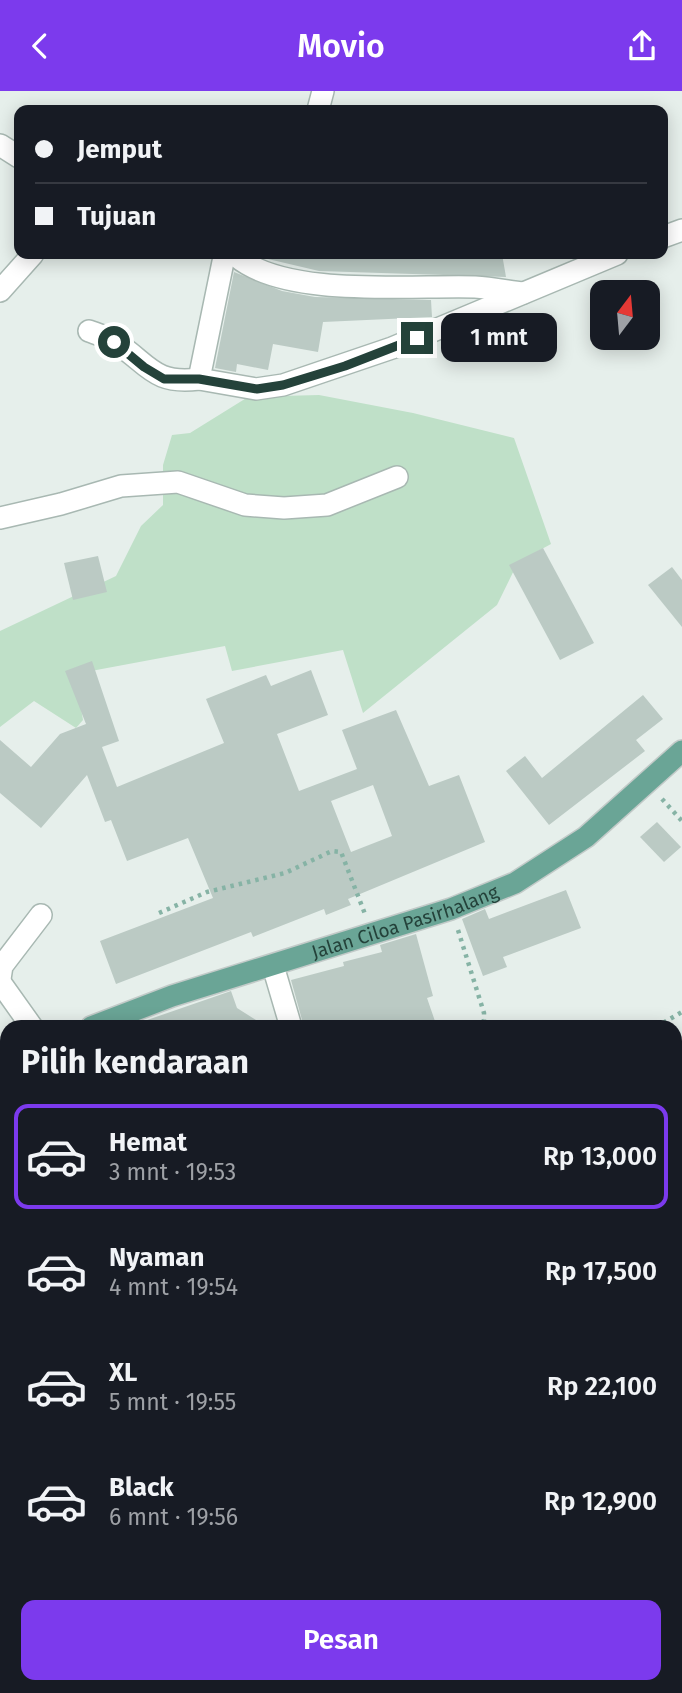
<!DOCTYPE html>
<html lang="id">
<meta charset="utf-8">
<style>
:root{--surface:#171b24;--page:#20242c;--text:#f1f3f6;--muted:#9ea1a6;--line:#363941;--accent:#7c3aed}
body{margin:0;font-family:"Fira Sans",sans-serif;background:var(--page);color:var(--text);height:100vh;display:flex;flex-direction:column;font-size:26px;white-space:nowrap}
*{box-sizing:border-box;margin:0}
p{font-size:23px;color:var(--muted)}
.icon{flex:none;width:38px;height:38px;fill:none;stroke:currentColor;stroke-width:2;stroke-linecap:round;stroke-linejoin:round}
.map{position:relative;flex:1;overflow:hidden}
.drawer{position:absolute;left:0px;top:929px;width:682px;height:674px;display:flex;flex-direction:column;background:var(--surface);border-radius:21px 21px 0 0;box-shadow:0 4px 18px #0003}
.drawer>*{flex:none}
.guide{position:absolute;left:14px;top:14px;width:654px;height:154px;border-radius:14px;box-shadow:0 4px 18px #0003;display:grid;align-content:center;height:154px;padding:0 21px;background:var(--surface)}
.needle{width:46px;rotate:16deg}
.tools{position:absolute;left:590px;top:189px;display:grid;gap:14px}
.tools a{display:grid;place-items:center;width:70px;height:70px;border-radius:14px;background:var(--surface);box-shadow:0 4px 18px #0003;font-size:35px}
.end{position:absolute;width:32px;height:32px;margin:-16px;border:9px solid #24423a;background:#fff;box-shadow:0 0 0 4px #fff}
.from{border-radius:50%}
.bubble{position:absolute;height:49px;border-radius:14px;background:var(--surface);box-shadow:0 4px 18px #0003;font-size:23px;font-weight:600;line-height:49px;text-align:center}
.guide b{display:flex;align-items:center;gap:24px;height:66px;font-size:26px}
.guide b+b{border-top:2px solid var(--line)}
.guide i{width:18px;height:18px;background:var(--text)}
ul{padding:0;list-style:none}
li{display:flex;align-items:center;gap:21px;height:105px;margin:0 14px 10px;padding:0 7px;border:4px solid transparent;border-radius:14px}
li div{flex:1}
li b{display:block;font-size:26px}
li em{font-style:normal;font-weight:600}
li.on{border-color:var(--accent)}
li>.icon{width:63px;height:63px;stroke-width:1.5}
h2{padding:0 21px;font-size:32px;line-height:84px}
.button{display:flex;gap:14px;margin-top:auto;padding:14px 21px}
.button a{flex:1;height:80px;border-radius:14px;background:var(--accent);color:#fff;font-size:28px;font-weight:600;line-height:80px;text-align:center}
header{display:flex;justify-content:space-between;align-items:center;height:91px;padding:0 21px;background:var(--accent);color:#fff;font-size:32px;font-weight:600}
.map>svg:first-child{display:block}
.green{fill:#bfe0c8}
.building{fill:#bbcac4;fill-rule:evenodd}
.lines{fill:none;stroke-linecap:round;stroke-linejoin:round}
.minor-casing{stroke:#a8b8b2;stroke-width:24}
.major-casing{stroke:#c2cac8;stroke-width:24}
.path{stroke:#86b3a5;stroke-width:4.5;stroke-dasharray:3.5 5;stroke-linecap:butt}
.minor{stroke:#fff;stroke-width:21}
.major{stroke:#6aa596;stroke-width:21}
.route{stroke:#24423a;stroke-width:9}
.labels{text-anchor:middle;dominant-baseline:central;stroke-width:7;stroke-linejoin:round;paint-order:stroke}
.street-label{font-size:19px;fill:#24423a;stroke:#f7fbf9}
</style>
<header><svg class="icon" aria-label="back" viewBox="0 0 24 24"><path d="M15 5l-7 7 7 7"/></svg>Movio<svg class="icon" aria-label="share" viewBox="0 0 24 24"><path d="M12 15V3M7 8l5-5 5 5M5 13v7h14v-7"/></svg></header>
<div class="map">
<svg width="682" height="1602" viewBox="0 0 682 1602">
<rect width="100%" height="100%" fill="#e6efeb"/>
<!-- green -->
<path class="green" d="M319,304L413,322L514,347L551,453L518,471L497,514L363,622L343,559L232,580L225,555L75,583L83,629L76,637L34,610L0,636V540L116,485L141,435L163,414V374L172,344L190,342L248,306Z"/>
<!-- building -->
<g class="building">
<path d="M269,163H502L506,186L319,180L268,168Z"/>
<path d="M234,181L282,200L315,206L431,209L432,226L323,231L318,261L273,253L268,279L237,273L236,281L215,277Z"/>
<path d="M543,457L594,552L560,569L509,474Z"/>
<path d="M98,465L107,501L73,509L64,472Z"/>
<path d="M672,476L682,489V536L648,494Z"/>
<path d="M92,570L119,650L102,656L117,696L224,652L206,608L266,584L271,595L311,579L328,624L277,643L299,700L357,678L342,639L396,619L429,695L459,684L485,751L348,808L351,814L326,824L324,818L253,846L251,841L116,893L100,850L213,807L188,747L127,770L111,729L105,731L87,684L41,737L0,702V649L31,676L60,643L86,633L65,580ZM373,694L392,745L351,761L331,710Z"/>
<path d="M643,604L663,628L636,649L645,660L549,734L506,680L525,665L542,687Z"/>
<path d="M657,731L681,756L664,771L640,746Z"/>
<path d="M566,799L581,837L503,866L507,876L483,885L462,828L485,818L489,828Z"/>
<path d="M416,843L433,905L427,907L437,936H304L291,889L344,875L343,871L382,861L380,854Z"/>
<path d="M231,900L237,917L267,936H127Z"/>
</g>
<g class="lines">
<!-- minor casing -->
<g class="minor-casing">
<g id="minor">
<path d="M318,19L323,0"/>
<path d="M0,54L19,66"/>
<path d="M663,146L682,139"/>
<path d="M224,166L199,288L256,298L283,294L392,257L617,163"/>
<path d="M237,166C287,207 411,194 475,196C491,197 507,200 523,202"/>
<path d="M0,200L33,163"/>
<path d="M89,240C97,243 107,246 115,251C149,273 153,294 199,288"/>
<path d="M0,427L61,413L121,395L178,391L245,414L284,417L327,414L397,386"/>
<path d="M273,875L291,936"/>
<path d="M0,888L2,875L41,824"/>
<path d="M0,891L32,936"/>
<path d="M676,1313L682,1314"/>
<path d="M0,1435L7,1428"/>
<path d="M0,1516L7,1519"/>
<path d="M140,1602L143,1596"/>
<path d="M359,1602L362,1596"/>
</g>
</g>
<!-- major casing -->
<g class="major-casing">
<g id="major">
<path id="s1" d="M91,936L172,905L451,818L515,792L586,746L682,660"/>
<path d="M0,981L7,977"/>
</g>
</g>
<!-- path -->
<g class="path">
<path d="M662,708L682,730"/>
<path d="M159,822L207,801L285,782L332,760L341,761L365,823"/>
<path d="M458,839L484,922V930L466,936"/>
<path d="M656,936L682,921"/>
</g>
<!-- minor -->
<use href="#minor" class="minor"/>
<!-- major -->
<use href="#major" class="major"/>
</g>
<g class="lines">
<!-- route -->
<path class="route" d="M114,251L144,276L164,288H199L257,298L283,294L345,275L417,247"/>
</g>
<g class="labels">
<!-- street labels -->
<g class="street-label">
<text stroke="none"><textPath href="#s1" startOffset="331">Jalan Ciloa Pasirhalang</textPath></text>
</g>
</g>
</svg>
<div class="tools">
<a><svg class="needle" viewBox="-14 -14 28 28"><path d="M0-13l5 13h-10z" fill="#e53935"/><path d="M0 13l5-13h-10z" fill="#9ea1a6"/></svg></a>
</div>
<i class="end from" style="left:114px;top:251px"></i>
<i class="end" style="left:417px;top:247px"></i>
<div class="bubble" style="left:441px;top:222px;width:116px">1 mnt</div>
<div class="guide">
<b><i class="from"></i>Jemput</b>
<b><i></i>Tujuan</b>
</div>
<section class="drawer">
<h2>Pilih kendaraan</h2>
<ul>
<li class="on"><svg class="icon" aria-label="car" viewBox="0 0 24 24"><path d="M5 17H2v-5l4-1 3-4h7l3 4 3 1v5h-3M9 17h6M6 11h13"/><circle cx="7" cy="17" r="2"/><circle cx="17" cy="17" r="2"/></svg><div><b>Hemat</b><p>3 mnt · 19:53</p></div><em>Rp 13,000</em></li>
<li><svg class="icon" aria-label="car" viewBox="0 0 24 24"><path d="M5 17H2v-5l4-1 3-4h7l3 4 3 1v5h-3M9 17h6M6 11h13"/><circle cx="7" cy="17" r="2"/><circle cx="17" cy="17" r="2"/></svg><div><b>Nyaman</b><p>4 mnt · 19:54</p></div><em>Rp 17,500</em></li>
<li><svg class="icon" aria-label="car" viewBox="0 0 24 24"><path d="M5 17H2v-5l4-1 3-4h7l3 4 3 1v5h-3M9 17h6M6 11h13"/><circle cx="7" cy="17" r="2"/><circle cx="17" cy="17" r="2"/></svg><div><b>XL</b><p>5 mnt · 19:55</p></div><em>Rp 22,100</em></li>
<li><svg class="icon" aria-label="car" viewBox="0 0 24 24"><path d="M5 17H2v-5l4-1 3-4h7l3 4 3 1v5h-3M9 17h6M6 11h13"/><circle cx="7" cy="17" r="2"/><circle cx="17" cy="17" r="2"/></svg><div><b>Black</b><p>6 mnt · 19:56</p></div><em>Rp 12,900</em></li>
</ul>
<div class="button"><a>Pesan</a></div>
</section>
</div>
